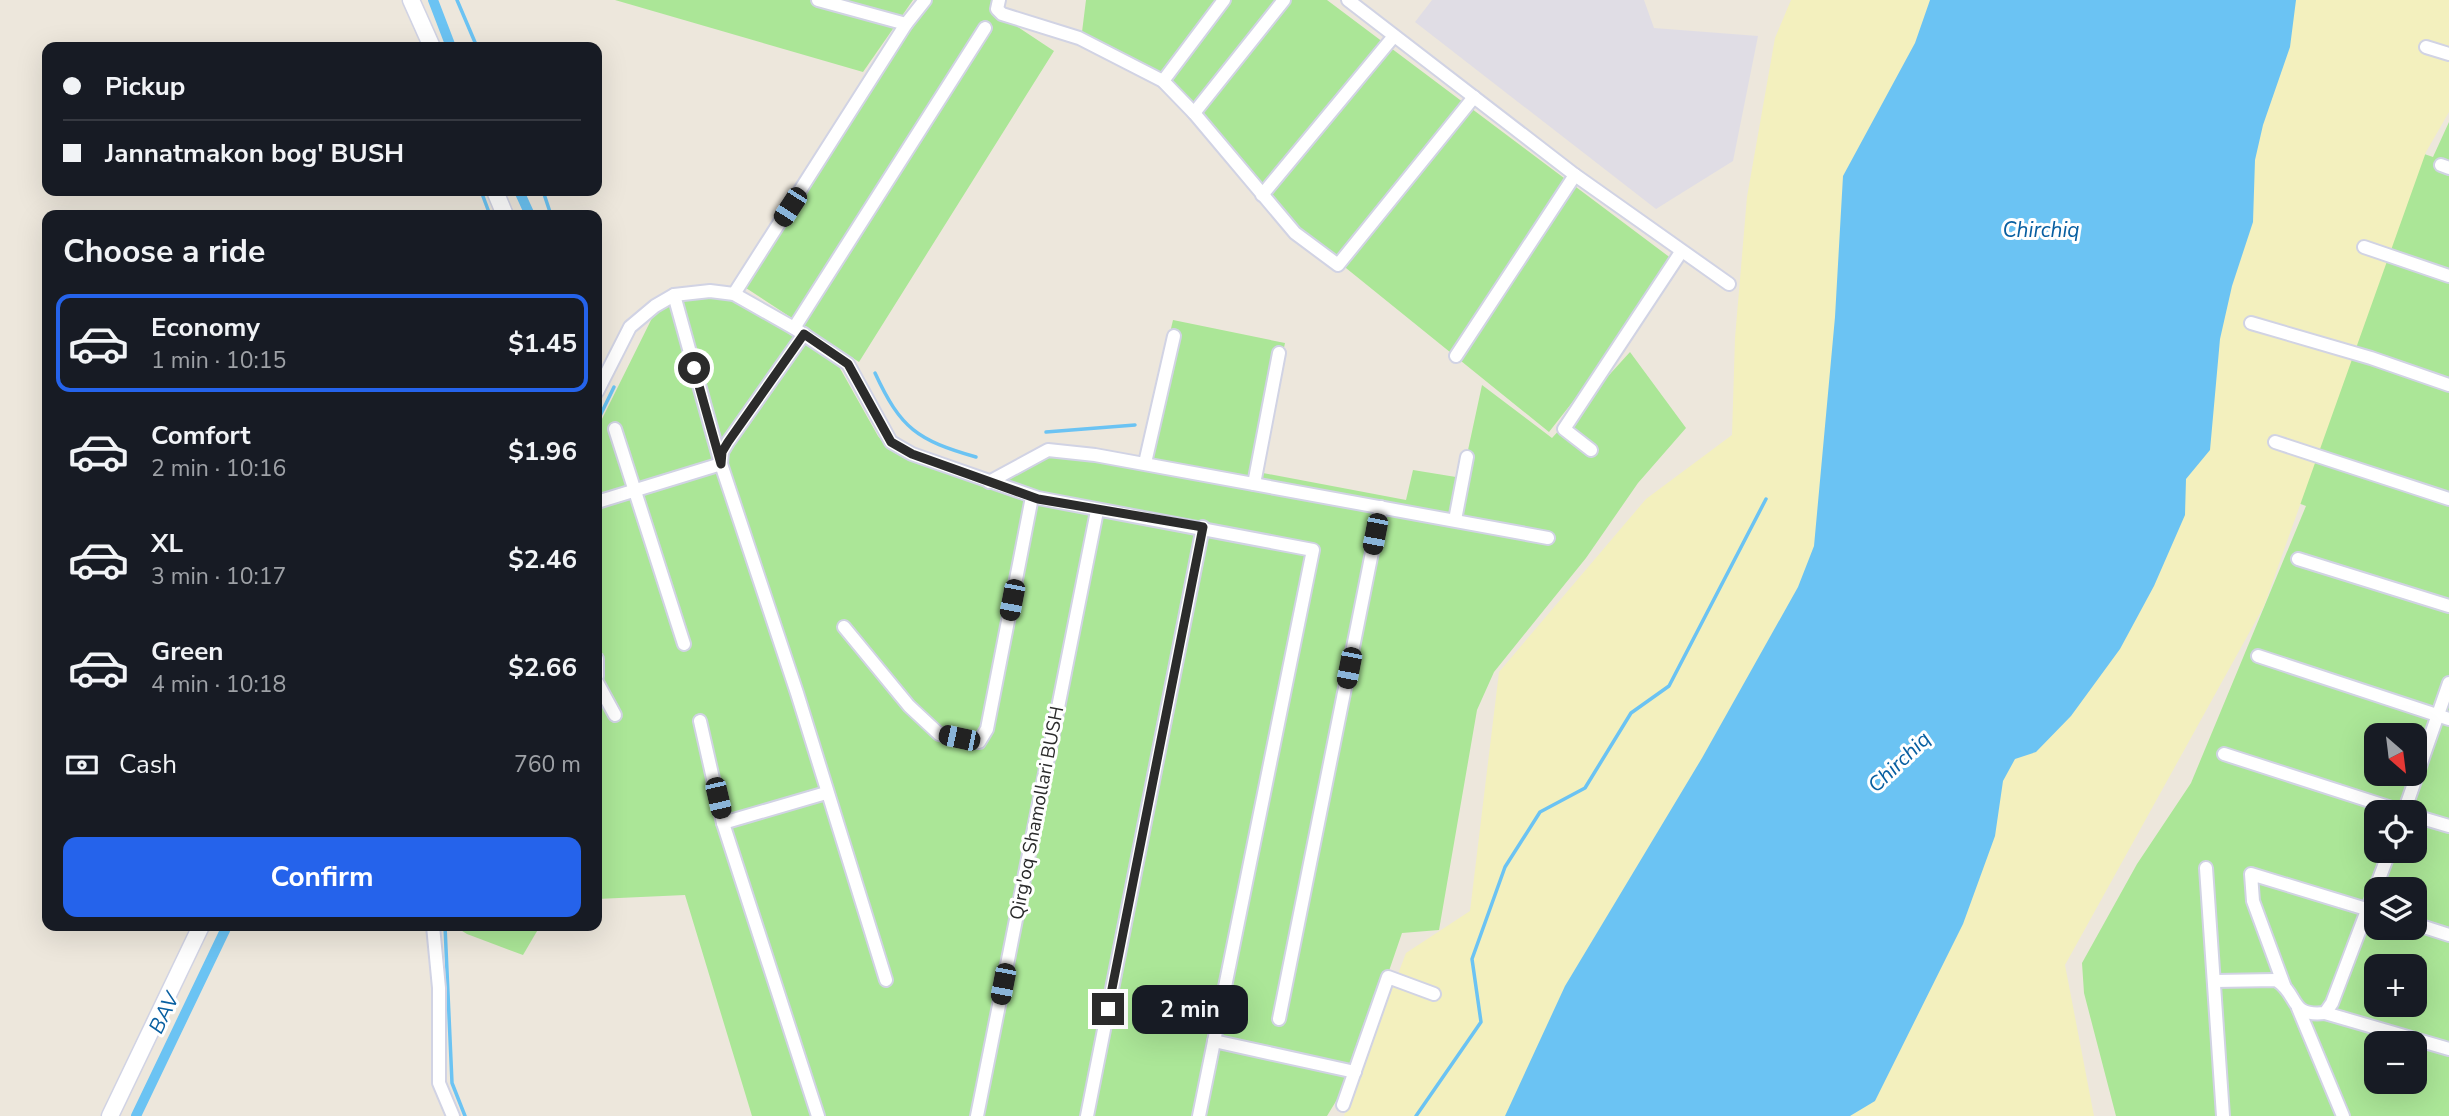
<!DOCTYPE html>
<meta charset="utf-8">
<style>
:root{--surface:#171b24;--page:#242831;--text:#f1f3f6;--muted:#9ea1a6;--line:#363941;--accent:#2563eb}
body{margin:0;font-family:"Nunito Sans",sans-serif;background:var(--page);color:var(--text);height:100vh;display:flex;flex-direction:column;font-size:26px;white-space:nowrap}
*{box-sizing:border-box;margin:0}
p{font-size:23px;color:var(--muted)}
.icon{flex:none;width:38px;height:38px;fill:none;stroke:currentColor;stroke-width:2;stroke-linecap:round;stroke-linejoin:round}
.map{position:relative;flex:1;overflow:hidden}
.sheet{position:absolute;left:42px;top:210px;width:560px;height:721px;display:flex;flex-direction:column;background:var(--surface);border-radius:14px;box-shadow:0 7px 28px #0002}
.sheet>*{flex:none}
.top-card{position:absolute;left:42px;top:42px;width:560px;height:154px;border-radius:14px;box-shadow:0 7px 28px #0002;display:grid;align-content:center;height:154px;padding:0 21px;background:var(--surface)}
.needle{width:46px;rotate:152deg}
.fabs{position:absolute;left:2364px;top:723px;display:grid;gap:14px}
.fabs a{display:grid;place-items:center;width:63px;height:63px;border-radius:14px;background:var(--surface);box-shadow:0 7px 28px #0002;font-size:35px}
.end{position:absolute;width:32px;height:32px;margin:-16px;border:9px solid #2b2b2b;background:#fff;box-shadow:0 0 0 4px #fff}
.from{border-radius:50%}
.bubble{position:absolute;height:49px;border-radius:14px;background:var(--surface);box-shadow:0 7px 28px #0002;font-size:23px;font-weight:700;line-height:49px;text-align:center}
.car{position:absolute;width:21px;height:42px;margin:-21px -10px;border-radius:9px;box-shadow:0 0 5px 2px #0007;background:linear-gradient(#222 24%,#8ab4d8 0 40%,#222 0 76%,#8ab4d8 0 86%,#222 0)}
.top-card b{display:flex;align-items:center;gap:24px;height:66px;font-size:26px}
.top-card b+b{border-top:2px solid var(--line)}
.top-card i{width:18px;height:18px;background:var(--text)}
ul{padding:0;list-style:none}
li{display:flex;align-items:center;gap:21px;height:98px;margin:0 14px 10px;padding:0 7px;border:4px solid transparent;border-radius:14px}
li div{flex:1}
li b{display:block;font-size:26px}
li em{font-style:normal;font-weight:700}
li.on{border-color:var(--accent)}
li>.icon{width:63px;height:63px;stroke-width:1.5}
h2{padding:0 21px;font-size:32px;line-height:84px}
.pay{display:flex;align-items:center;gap:18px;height:77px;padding:0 21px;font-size:26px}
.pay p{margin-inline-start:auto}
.action{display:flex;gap:14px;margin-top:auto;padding:14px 21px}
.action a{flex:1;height:80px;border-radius:14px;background:var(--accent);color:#fff;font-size:28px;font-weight:700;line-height:80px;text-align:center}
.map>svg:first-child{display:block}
.industrial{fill:#e0dde5}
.green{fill:#abe697;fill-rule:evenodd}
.sand{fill:#f3f0be}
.water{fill:#6bc3f3}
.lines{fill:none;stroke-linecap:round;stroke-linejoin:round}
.stream{stroke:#6bc3f3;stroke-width:3.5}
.canal{stroke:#6bc3f3;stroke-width:10}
.minor-casing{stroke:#d1d3e4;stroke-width:16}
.tertiary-casing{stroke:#d1d3e4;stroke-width:19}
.minor{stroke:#fff;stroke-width:12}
.tertiary{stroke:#fff;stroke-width:16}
.route{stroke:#2b2b2b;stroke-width:9}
.labels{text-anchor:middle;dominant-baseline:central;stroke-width:6;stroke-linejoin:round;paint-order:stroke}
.street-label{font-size:19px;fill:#2b2b2b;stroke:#fff}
.water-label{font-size:21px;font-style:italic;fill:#085fa1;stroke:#fff}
</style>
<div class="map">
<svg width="2449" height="1116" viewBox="0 0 2449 1116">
<rect width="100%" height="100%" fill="#ede7dc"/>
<!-- industrial -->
<path class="industrial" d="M1432,0H1644L1654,28L1758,36L1733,161L1656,209L1415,22Z"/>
<!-- green -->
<g class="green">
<path d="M615,0H913L863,72Z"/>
<path d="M930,0H1003L997,13L1054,51L859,362L746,288L917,16Z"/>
<path d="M1086,0H1327L1680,265L1549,432L1263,201L1166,85L1081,40Z"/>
<path d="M2449,122V1116H2116L2084,993L2082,963L2137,864L2191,783L2306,506L2285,498L2378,138L2433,157ZM2376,735H2415V774H2376ZM2376,812H2415V850H2376ZM2376,889H2415V928H2376ZM2376,966H2415V1004H2376ZM2376,1043H2415V1082H2376Z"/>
<path d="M713,296L729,297L744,303L837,363L878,436L887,447L916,463L990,481L1047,453L1140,461L1173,320L1285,343L1258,472L1406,500L1413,470L1462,478L1482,385L1552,438L1630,352L1686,428L1638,483L1586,558L1494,672L1477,710L1439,930L1402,933L1355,1070L1327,1116H752L685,895L597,899V429L656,310L679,299Z"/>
<path d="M454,926H540L523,955L467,934Z"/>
</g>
<!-- sand -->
<path class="sand" d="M1791,0H2449V112L2426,152L2264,606L2065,965L2094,1116H1344L1406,953L1470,911L1499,672L1646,499L1732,435L1735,338L1747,197L1775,38Z"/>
<!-- water -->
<path class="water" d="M1930,0H2296L2290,47L2263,125L2255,160L2253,222L2232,286L2220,339L2210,450L2186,479L2185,515L2154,586L2120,649L2071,716L2036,752L2015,759L2003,781L1995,836L1963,924L1875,1101L1850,1116H1505L1565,986L1702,758L1798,587L1814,546L1835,317L1843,176L1915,43Z"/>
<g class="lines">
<!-- stream -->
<g class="stream">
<path d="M457,0L477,47"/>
<path d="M481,191L490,215"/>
<path d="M543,191L551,215"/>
<path d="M875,373C901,429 917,440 976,457"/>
<path d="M597,422L614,387"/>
<path d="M1046,432L1135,425"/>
<path d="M445,926L452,1083L465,1116"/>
<path d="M183,928L184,926"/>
<path d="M1416,1116L1481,1022L1472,959L1505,867L1540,812L1585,788L1631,713L1669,686L1766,499"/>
</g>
<!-- canal -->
<g class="canal">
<path d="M433,0L451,47"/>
<path d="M519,191L530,215"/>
<path d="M136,1116L227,926"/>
</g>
<!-- minor casing -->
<g class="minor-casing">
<g id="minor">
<path d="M818,0L906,24"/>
<path d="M999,0L997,9L1002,14L1079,38L1163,81L1194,113L1295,233L1338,265L1474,97"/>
<path d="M1348,0L1575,175L1729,284"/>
<path d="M2426,47L2449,54"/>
<path d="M1163,81L1224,0"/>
<path d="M1194,113L1284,0"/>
<path d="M2441,165L2449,168"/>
<path d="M1262,195L1394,36"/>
<path d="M2364,247L2449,276"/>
<path d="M734,294L906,24L925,0"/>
<path d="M674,295L721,464L797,693L886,980"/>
<path d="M2251,323L2371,358L2449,385"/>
<path d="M794,328L985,28"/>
<path d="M1456,356L1575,175"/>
<path d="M597,392L630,327L655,306L674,295L710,291L734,294L794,328L848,364L891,442L912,454L1038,498L1313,550L1199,1116"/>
<path d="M615,429L684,644"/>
<path d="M2275,442L2449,499"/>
<path d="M1591,450L1564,429L1681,252"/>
<path d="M1145,463L1174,336"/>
<path d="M989,482L1048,450L1095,455L1548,538"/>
<path d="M1254,484L1279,353"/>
<path d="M597,502L721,464L722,452L728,442L804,334"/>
<path d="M1455,520L1467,457"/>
<path d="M2298,559L2449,606"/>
<path d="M844,627L909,706L939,734L979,742L987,729L1032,497"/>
<path d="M2258,656L2449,719"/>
<path d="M597,659V676"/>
<path d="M597,682L615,715"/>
<path d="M700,721L723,823L818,1116"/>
<path d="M2224,754L2404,812L2449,683"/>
<path d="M2415,816L2449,826"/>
<path d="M723,823L826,793"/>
<path d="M2206,868L2223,1116"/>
<path d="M2415,924L2449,935"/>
<path d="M433,926L439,988V1083L453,1116"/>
<path d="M2215,981L2276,980C2300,995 2288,1017 2325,1013L2332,1003L2390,850"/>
<path d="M2284,985L2253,901L2251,874L2376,912"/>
<path d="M2298,1008L2343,1116"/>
<path d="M2325,1013L2449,1049"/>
<path d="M1279,1019L1381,507"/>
<path d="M1214,1041L1355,1072"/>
<path d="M1343,1105L1388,977L1434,994"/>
<path d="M977,1116L1097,511"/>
<path d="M1087,1116L1203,527"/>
</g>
</g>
<!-- tertiary casing -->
<g class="tertiary-casing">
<g id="tertiary">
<path d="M411,0L432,47"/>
<path d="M495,191L505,215"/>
<path d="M110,1116L201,926"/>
</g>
</g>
<!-- minor -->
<use href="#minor" class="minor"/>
<!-- tertiary -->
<use href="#tertiary" class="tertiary"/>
</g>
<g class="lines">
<!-- route -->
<path class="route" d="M694,368L721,464L722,452L728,442L804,334L848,364L891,442L912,454L1038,499L1203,527L1108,1009"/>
</g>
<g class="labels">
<!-- street labels -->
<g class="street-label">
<text transform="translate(1037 813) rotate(-79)">Qirg'oq Shamollari BUSH</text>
</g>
<!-- water labels -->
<g class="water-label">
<text x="2041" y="230">Chirchiq</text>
<text transform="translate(1899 762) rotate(-44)">Chirchiq</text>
<text transform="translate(164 1013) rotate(-64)">BAV</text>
</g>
</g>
</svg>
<div class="fabs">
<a><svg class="needle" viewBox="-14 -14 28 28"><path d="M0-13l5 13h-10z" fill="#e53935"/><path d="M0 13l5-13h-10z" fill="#9ea1a6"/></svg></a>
<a><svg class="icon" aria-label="locate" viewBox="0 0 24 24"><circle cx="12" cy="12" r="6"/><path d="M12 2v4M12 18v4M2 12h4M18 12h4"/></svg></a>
<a><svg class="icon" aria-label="layers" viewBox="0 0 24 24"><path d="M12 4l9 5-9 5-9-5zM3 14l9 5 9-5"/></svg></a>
<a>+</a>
<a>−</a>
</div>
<i class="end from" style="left:694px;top:368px"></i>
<i class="end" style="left:1108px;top:1009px"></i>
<div class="bubble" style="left:1132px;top:985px;width:116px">2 min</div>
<i class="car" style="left:790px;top:207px;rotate:213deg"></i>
<i class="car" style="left:1375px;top:534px;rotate:191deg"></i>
<i class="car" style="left:1012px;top:600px;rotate:191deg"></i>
<i class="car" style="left:1349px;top:668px;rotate:191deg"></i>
<i class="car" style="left:959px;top:738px;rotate:282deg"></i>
<i class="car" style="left:718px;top:798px;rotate:167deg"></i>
<i class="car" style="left:1003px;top:984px;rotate:191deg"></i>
<div class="top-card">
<b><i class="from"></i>Pickup</b>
<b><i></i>Jannatmakon bog' BUSH</b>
</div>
<section class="sheet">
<h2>Choose a ride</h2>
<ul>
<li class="on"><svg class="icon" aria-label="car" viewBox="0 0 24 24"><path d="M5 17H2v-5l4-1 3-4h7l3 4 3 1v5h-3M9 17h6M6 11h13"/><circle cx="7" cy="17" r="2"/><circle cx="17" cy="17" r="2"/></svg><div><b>Economy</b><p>1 min · 10:15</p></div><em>$1.45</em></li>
<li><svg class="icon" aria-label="car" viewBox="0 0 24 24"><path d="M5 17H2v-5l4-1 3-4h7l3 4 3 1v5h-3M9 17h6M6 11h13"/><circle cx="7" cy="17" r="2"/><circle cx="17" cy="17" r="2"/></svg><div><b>Comfort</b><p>2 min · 10:16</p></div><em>$1.96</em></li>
<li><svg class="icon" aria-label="car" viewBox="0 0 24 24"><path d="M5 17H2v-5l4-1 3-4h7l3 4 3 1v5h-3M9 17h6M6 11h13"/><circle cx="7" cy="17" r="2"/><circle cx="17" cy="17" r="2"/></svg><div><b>XL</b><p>3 min · 10:17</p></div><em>$2.46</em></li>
<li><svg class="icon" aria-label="car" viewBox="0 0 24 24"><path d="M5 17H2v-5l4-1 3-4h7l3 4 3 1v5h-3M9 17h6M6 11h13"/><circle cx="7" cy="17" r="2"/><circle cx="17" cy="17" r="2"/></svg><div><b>Green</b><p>4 min · 10:18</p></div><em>$2.66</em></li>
</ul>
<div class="pay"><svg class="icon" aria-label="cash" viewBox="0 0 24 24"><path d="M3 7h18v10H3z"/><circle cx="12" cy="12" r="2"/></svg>Cash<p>760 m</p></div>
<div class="action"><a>Confirm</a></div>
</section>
</div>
